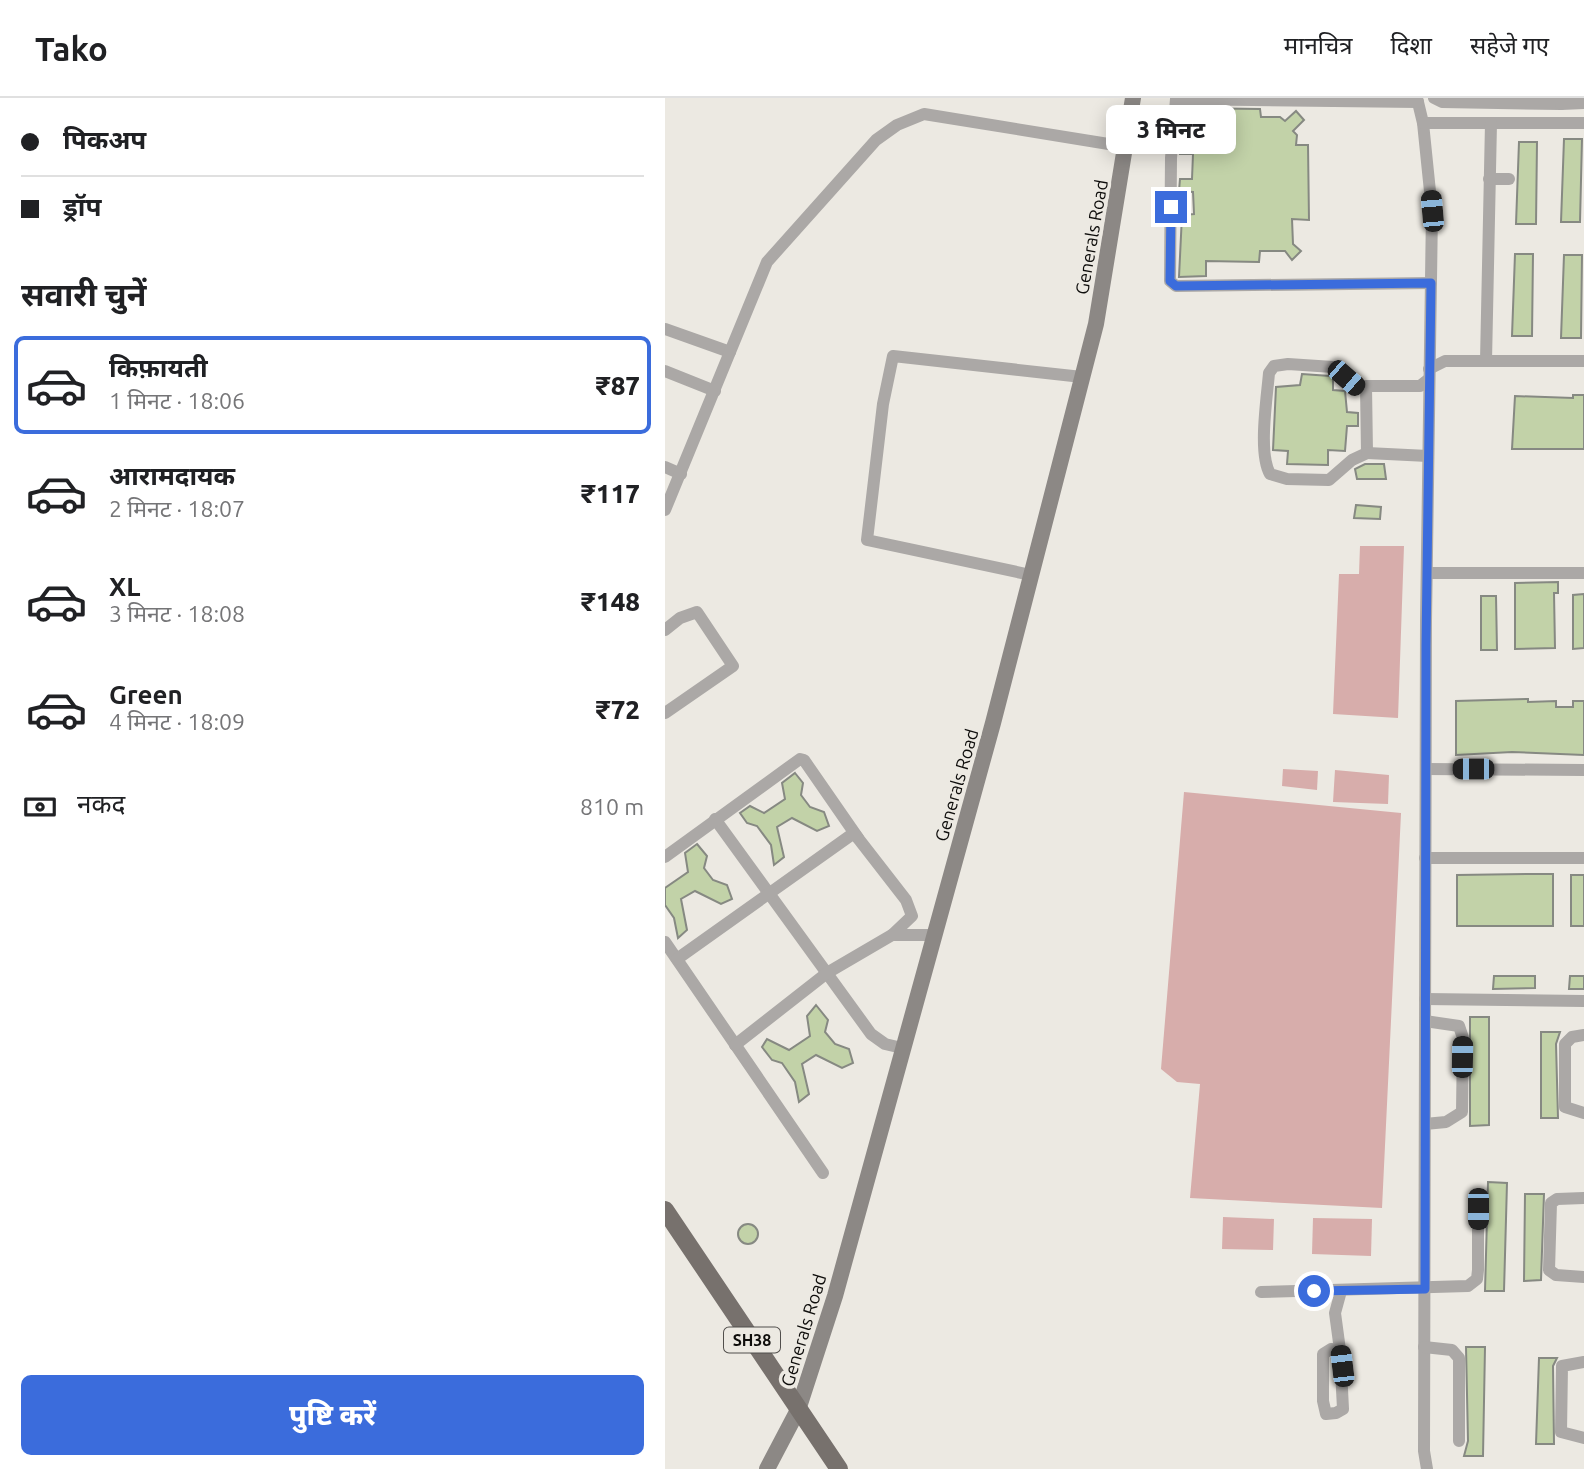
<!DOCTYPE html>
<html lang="hi">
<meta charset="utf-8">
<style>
:root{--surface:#fff;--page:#f6f6f6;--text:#202124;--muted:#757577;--line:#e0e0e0;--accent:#3b6cdc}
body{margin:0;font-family:Ubuntu,"Noto Sans Devanagari",sans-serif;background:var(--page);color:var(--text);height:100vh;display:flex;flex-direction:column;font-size:26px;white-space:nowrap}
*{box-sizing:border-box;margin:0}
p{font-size:23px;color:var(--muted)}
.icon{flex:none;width:38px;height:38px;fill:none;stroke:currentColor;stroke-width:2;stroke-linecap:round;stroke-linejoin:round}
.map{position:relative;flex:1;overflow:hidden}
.side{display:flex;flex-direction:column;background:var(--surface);width:665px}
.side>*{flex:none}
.top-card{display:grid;align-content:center;height:154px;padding:0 21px;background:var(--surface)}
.end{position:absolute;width:32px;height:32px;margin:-16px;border:9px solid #3b6cdc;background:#fff;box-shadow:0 0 0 4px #fff}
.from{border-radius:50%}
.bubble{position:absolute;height:49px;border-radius:10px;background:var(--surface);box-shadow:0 4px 18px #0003;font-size:23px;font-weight:800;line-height:49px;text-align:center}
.car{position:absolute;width:21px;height:42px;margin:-21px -10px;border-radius:9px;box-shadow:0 0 5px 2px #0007;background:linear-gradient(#222 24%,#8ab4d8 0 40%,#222 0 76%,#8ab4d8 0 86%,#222 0)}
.top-card b{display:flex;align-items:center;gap:24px;height:66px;font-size:26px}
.top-card b+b{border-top:2px solid var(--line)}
.top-card i{width:18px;height:18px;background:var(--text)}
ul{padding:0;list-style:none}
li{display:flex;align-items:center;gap:21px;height:98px;margin:0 14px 10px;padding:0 7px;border:4px solid transparent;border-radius:10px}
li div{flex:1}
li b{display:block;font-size:26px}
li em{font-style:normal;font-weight:800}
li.current{border-color:var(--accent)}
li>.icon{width:63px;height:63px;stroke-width:1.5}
h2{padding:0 21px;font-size:32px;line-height:84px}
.pay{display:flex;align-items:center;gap:18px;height:77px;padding:0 21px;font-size:26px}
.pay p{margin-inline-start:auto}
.cta{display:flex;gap:14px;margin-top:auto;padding:14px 21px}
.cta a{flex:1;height:80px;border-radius:10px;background:var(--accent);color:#fff;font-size:28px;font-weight:800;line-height:80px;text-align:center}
header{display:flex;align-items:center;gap:42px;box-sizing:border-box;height:98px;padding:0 35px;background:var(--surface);border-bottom:2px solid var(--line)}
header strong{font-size:33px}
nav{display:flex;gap:38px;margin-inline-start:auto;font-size:24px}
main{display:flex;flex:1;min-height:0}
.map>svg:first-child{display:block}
.green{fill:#d7adab}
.building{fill:#c2d2a8;stroke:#868982;stroke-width:2}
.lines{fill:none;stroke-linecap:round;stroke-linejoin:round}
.street{stroke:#aba8a6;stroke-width:12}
.secondary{stroke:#8c8885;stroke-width:16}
.primary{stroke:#77716d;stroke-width:18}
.route{stroke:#3b6cdc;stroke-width:9}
.labels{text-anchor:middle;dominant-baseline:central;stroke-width:7;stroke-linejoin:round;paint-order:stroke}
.shield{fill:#ece9e2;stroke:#514f4c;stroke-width:2}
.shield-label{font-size:16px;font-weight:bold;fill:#0e0d0b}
.street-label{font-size:18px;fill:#0e0d0b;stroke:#ece9e2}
</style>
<header>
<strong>Tako</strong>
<nav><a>मानचित्र</a><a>दिशा</a><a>सहेजे गए</a></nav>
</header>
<main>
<section class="side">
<div class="top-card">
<b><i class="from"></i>पिकअप</b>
<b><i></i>ड्रॉप</b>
</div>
<h2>सवारी चुनें</h2>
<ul>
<li class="current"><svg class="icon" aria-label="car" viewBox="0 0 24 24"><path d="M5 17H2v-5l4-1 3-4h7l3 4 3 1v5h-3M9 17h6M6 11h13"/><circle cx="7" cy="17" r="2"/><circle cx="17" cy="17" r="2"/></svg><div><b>किफ़ायती</b><p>1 मिनट · 18:06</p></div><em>₹87</em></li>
<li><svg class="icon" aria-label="car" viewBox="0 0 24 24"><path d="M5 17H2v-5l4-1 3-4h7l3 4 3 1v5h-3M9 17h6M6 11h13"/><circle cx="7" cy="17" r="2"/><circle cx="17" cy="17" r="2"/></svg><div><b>आरामदायक</b><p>2 मिनट · 18:07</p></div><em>₹117</em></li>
<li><svg class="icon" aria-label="car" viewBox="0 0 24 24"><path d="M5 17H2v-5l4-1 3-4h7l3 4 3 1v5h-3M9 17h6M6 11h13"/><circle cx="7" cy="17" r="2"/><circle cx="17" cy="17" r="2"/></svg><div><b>XL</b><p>3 मिनट · 18:08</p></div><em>₹148</em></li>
<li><svg class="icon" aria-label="car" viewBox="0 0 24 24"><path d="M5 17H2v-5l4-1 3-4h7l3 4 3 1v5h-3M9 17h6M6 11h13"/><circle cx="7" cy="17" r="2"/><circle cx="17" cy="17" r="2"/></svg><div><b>Green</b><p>4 मिनट · 18:09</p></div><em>₹72</em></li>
</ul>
<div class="pay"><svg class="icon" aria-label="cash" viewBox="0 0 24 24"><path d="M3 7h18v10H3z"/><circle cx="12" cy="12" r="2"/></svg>नकद<p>810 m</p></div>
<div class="cta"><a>पुष्टि करें</a></div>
</section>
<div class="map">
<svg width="919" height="1371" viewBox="0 0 919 1371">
<rect width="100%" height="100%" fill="#ece9e2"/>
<!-- green -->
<g class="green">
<path d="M695,448H739L733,620L668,616L674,476H694Z"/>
<path d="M618,671L653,673L652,692L617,688Z"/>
<path d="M670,672L724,677L723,706L668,704Z"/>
<path d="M519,694L736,715L717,1110L525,1100L535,986L512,984L496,971Z"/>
<path d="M558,1119L609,1121L608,1152L557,1151Z"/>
<path d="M648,1120L707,1121L706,1158L647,1156Z"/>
</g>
<!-- building -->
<g class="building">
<path d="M519,10L595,11L596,19H615L620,23L631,13L639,22L628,33L632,37L631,47H643L644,122L627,121L628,146L636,153L627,162L620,153H595L594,164L541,163V178L514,179L517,117L529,116L528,94L514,93L515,81H527L528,56H515Z"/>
<path d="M899,41H917L915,124H896Z"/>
<path d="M854,44H872L871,126H851Z"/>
<path d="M850,156H868L867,238H847Z"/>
<path d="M899,157H917L916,240H896Z"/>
<path d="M637,276L665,278L668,280V292L680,293L682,314L693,315V328H682L680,353L663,352V367L622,366L623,353L608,352L611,289L635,287Z"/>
<path d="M908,297H919V351H847L850,298L908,300Z"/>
<path d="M700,366H719L721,381H692L690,371Z"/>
<path d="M691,407L716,409L715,421L689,420Z"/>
<path d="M893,484V495H889L890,550L850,551V485Z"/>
<path d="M919,496V550L908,551V497Z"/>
<path d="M816,498H831L832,552H816Z"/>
<path d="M863,601V604L891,603V609H908V603H919V657L847,654L791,657V603Z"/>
<path d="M130,675L138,685L136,697L145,709L159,714L164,728L152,733L127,720L112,729L119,759L109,767L106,747L92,728L82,725L75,715L85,708L99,715L120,701L117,685Z"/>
<path d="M32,746L42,758L39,770L48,782L62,787L67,801L56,806L30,793L16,801L22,832L13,840L9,820L0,807V790L23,774L20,755Z"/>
<path d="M862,776H888V828H792V777Z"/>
<rect x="906" y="777" width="13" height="51"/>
<path d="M829,878H870V890L828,891Z"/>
<path d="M905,878H919V891H904Z"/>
<path d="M151,907L163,922L160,934L170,946L184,951L188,965L177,970L151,957L137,966L144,996L134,1004L130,984L117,965L107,962L97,949L102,941L124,952L145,938L142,918Z"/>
<path d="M805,919H824V1027L805,1028Z"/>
<path d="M876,934H895L891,946L893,1020H876Z"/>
<path d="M823,1084L842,1085L839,1193H820Z"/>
<path d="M860,1096H879L876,1182L859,1183Z"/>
<circle cx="83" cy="1136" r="10"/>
<path d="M801,1249H820L818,1358H799L803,1343Z"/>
<path d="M874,1260H892L888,1268L889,1346H871Z"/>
</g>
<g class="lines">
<!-- street -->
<g class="street">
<path d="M752,0L758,25L767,113L761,523L759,1353L762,1371"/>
<path d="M769,0L777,4L896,6"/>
<path d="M896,0V6L919,5"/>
<path d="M753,4L511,1L506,60L505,183L511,188L766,185"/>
<path d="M758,25H919"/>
<path d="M824,81H844"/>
<path d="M0,231L65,254"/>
<path d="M821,263L826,25"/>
<path d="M764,271L780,263H919"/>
<path d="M0,273L50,293"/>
<path d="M701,288L702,355L687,362L664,382L622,381L605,376C593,355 602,300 604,275L609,268L623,266L668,269L693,290L701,288H755L764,281"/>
<path d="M702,355L763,358"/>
<path d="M0,369L16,376"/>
<path d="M0,412L102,164L211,42L232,27L259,16L462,49"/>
<path d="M762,475H919"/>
<path d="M366,477L202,442L218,306L228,258L417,279"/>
<path d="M0,532L15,520L32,514L68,568L0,615"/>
<path d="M761,671L919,672"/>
<path d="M50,721L206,936L220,946L237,950"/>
<path d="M0,759L135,661L139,662L193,740"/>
<path d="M760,760H919"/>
<path d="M0,844L158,1075"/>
<path d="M12,861L189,735L241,802L247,818L227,837"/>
<path d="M760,901L919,903"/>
<path d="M919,937L907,939L900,946V1009L919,1015"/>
<path d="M70,947L162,875L227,837H269"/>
<path d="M760,1026L781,1024L797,1014L798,940L794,928L760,923"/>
<path d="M919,1100L892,1101L886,1105L884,1172L891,1177L919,1179"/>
<path d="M596,1194L803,1188L812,1181L813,1172V1111"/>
<path d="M759,1249L787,1252L794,1260V1343"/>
<path d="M666,1251L675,1252L678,1311L671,1315L661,1316L658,1303V1256Z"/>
<path d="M675,1252L670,1215L676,1193"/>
<path d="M919,1264L897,1268L896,1334L919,1340"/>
</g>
<!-- secondary -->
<path class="secondary" d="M102,1371L133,1312L170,1198L328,625L431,226L468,0"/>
<!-- primary -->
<path class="primary" d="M0,1112L174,1371"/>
</g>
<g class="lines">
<!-- route -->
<path class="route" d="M506,109L505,183L511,188L766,185L761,548L760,1191L649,1193"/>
</g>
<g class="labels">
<!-- shield labels -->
<rect class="shield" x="59" y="1229.5" width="56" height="25" rx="5"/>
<g class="shield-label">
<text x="87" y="1242">SH38</text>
</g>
<!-- street labels -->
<g class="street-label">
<text transform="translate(426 139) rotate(-80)">Generals Road</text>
<text transform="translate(291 687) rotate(-74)">Generals Road</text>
<text transform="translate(138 1232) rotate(-73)">Generals Road</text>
</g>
</g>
</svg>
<i class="end from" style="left:649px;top:1193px"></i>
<i class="end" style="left:506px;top:109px"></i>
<div class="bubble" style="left:441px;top:7px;width:130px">3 मिनट</div>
<i class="car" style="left:767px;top:113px;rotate:355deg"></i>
<i class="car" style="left:681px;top:280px;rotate:131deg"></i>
<i class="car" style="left:808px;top:671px;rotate:270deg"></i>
<i class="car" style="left:797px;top:959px;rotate:1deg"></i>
<i class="car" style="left:813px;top:1111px;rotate:180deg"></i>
<i class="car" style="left:677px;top:1268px;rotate:353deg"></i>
</div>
</main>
